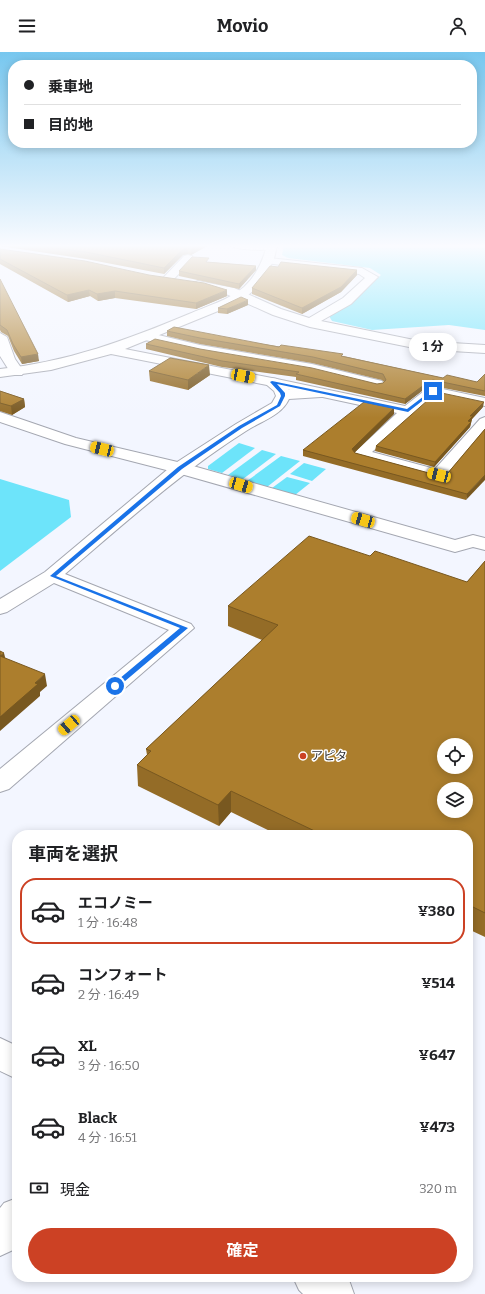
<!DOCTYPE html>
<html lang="ja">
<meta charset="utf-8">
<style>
:root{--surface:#fff;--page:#f6f6f6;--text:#202124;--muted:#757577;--line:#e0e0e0;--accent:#cc4124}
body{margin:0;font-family:Bitter,"Noto Sans JP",serif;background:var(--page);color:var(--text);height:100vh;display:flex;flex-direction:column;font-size:15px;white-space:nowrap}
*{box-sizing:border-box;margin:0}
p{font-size:13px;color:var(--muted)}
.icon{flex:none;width:22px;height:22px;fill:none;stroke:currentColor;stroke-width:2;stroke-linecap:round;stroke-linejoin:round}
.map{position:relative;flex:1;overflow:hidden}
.panel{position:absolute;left:12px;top:778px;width:461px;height:452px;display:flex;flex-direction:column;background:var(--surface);border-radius:16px;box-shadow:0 2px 10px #0003}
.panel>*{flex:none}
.banner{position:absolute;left:8px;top:8px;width:469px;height:88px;border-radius:16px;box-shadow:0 2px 10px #0003;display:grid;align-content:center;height:88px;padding:0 16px;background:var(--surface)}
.controls{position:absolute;left:437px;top:686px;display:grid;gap:8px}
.controls a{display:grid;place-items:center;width:36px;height:36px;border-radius:50%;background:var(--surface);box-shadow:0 2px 10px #0003;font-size:20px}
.end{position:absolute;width:18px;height:18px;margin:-9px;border:5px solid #1a73e8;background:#fff;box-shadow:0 0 0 2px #fff}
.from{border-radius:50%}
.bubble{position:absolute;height:28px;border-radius:14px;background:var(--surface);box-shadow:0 2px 10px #0003;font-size:13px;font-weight:700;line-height:28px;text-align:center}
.car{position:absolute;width:12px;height:24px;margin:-12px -6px;border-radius:5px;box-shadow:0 0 3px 1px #0007;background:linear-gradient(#f5c518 24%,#345 0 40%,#f5c518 0 76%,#345 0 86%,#f5c518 0)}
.banner b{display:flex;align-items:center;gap:14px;height:38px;font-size:15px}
.banner b+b{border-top:1px solid var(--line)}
.banner i{width:10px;height:10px;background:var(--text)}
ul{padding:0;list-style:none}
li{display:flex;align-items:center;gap:12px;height:66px;margin:0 8px 6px;padding:0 8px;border:2px solid transparent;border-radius:16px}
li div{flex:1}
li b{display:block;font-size:15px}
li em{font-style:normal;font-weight:700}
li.active{border-color:var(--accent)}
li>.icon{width:36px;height:36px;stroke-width:1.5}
h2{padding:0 16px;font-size:18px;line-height:48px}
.pay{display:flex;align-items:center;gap:10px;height:44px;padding:0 16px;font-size:15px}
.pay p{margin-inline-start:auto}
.cta{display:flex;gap:8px;margin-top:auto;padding:8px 16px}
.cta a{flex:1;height:46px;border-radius:24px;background:var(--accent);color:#fff;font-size:16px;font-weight:700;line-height:46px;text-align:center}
header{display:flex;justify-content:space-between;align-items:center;height:52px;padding:0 16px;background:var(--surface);font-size:18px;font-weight:700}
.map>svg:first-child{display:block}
.water{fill:#6de4fa}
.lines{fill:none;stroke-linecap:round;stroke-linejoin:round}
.street-casing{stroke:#a4a7b1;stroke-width:2}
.secondary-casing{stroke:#a4a7b1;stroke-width:2}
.street{fill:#fff;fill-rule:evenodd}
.secondary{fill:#fff;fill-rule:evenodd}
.wall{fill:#946c27}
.shaded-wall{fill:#785820}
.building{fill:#ac7e2d;stroke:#785820;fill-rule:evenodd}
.route{fill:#1a73e8}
.poi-dot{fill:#cc4124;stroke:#fff;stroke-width:1.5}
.labels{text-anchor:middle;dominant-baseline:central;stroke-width:3;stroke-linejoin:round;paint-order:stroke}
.poi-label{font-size:12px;fill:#303135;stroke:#fff;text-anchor:start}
</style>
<header><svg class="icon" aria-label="menu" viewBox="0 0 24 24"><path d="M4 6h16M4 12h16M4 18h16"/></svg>Movio<svg class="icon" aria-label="person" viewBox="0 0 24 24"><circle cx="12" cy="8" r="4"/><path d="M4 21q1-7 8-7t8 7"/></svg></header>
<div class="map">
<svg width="485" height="1242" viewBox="0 0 485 1242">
<rect width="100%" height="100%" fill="#f3f6ff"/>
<!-- water -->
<g class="water">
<path d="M284,193H485V278L449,273L372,278L332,269L329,264L353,248L381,223L370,216L288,206L282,203Z"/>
<path d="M239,391L255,396L222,421L208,417V414Z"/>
<path d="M262,398L276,402L243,427L228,423Z"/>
<path d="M281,404L300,409L267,435L247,429Z"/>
<path d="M304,411L326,417L312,429L290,422Z"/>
<path d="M287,425L310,431L295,443L272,436Z"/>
<path d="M0,427L69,448L71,465L0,519Z"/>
</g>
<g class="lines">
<!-- street casing -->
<g class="street-casing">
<g id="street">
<path d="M230,193H275L277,195C273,200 234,198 230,193Z"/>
<path d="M188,203L192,204L193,206L192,208L171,230H163L161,228L163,226L184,204Z"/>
<path d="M269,206L362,216L378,225L351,252L321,269L419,289L485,293V301L419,297L310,275L273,263L226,242L194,234L192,232L198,229L234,236L281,257L309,266L343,246L365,226L359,222L265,211L263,209Z"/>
<path d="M146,280L200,293L312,312L382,329L384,332L382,335L377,336L312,320L200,301L141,287L139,284Z"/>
<path d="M0,281L7,285L15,307L24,320L22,323H12L0,304Z"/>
<path d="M272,326L405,354L428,336L433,335L485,346V354L436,344L372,400L435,417L480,367L485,365V380L445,427L439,428L433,427L355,405L353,402L397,361L267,333L265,330L267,327Z"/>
<path d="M0,360L76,386L186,412L455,488L473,483L485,486V498L473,495L455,500L448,498L174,420L65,392L0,370Z"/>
</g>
</g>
<!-- secondary casing -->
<g class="secondary-casing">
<g id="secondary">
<path d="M267,193H277L274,207L267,221L257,235L245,246L223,257L125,297L277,327L286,334L289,338L321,337L326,338L328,341L326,344L321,345L289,347C281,364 261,369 246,379C181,420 124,472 65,522L191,572L194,576L9,737L0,740V717L169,578L54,531L7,560L0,562V547L45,520L174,412L236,372L272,351L276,344L274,339L267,333L111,302L51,318L0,325V317C67,310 127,288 189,262C207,254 229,248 244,235C256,224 263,209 267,193Z"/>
<path d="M0,986L17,994V1027L0,1019Z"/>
<path d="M17,1146V1193L13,1198L0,1204V1156L4,1151Z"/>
<path d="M293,1225H344L349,1228L354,1242H303L299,1238Z"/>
</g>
</g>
<!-- street -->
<use href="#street" class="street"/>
<!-- secondary -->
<use href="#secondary" class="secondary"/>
</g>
<!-- wall -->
<g class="wall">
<path d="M0,193H85L84,194L87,195L209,193L191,203L188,202L183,203L164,222L86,207L0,194Z"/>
<path d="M0,197L227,244L196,257L115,246L98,249L90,244L68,250L0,212Z"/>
<path d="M209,210L256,214V218L239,237L179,224V219Z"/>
<path d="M357,223L341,240L302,262L252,242V236Z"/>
<path d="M0,227L39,309L22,312L14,299L8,284L1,280L0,278Z"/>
<path d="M248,253L227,262L218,261V256Z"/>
<path d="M167,279L263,292L343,304L443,326L477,330L485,322V344L433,334L427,335L405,352L296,328V325L222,315L146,297V292L200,297L377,332L383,331L384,330L382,328L312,311L200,292L167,284Z"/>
<path d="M149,319L210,323L188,338L150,329Z"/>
<path d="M0,339L24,347L25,355L12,363L0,359Z"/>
<path d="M483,355L472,367L470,375L434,415L375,399L376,394Z"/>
<path d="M394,362L355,400V401L440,424L447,422L485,377L466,448L303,404V398Z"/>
<path d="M370,504L467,530L485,509V885L468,877V783H278L231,760L219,774L138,734L137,713L147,703L146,697L262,588L228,574V554Z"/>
</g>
<!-- shaded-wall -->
<g class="shaded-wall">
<path d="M198,193H209L191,203V197Z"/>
<path d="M187,196L188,202L183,203L164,222V216L183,197Z"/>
<path d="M256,214V218L239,237V232Z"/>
<path d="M357,218V223L341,240L302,262V256Z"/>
<path d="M89,238L90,244L68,250L67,243Z"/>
<path d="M227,238V244L196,257V251Z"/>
<path d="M115,239V246L98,249L97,242Z"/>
<path d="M248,248V253L227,262V257Z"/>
<path d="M38,302L39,309L22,312L21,305Z"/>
<path d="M209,313L210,323L188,338V328Z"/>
<path d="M433,328V334L427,335L405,352V347L428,330Z"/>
<path d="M24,347L25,355L12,363L11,354Z"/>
<path d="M484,350L483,355L472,367L470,375L434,415L435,410L468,369L470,364Z"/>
<path d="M394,356V362L352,403V397Z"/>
<path d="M485,423V428L466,448L467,442Z"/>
<path d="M4,601L7,613L0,604Z"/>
<path d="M45,622L47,634L40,640V644L0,679V665L35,631Z"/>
<path d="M231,739V760L219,774L218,753Z"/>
</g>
<!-- building -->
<g class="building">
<path d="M32,193H83L87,195L92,194L93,193H198L191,197L187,196L183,197L164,216L86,200Z"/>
<path d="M0,197L85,209L149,223L204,231L227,238L196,251L115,239L97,242L89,238L67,243L0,207Z"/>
<path d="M192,205L209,206L206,210L256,214L239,232L179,219Z"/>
<path d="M281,210L357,218L341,235L302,256L252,236L270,214L278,215Z"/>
<path d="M0,227L38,302L21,305L13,292L7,278L0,273Z"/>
<path d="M241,245L248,248L227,257L218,256Z"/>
<path d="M174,275L263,292L279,295L281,293L343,302L341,304L443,326L447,323L477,330L485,322V339L433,328L428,330L405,347L296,322L299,320L222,309L146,292L155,287L200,297L312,316L377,332L383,331L386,328L383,322L313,305L200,286L167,279Z"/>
<path d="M170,306L209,313L188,328L149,319Z"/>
<path d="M0,339L24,347L11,354L0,351Z"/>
<path d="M437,340L484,350L470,364H473L468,369L471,370L435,410L376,394Z"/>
<path d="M364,350L394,356L352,397L355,401L440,424L447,422L485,377V423L467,442L303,398Z"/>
<path d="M309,484L370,504L375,499L467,530L485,509V861L469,853L468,854V783H323L231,739L218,753L137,713L151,699L146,697L278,573L228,554ZM444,693H466V715H444ZM444,737H466V759H444Z"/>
<path d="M0,599L4,601L0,604L45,622L35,631L38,632L0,665Z"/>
</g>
<!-- sky -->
<linearGradient id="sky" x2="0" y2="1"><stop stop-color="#77c7ef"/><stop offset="0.53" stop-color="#fafbff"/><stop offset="1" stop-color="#fafbff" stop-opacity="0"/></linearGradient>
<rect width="485" height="366" fill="url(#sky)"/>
<!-- route -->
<path class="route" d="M272,329L407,357L432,338L435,339L408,360L277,332L285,341V344L280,354L242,376L182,417L56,524L188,576L118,635H113V632L180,576L50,524L178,415L239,374L277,353L281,344L280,341L270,330Z"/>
<!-- markers -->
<circle class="poi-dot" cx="303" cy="704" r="4"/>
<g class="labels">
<!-- poi labels -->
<g class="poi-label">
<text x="311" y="704">アピタ</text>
</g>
</g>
</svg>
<div class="controls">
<a><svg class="icon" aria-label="locate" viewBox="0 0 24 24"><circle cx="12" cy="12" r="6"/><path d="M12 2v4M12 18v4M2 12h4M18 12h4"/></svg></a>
<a><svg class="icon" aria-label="layers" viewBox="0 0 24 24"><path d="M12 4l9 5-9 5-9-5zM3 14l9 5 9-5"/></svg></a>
</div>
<i class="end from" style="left:115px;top:634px"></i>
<i class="end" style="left:433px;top:339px"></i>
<div class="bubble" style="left:409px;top:281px;width:48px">1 分</div>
<i class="car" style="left:243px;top:324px;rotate:101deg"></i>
<i class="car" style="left:102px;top:397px;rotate:284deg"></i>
<i class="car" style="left:439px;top:423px;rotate:285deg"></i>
<i class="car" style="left:241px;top:433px;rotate:106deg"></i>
<i class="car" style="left:363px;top:468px;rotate:286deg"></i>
<i class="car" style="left:69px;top:673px;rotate:230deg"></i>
<div class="banner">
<b><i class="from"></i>乗車地</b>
<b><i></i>目的地</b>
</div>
<section class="panel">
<h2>車両を選択</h2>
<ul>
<li class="active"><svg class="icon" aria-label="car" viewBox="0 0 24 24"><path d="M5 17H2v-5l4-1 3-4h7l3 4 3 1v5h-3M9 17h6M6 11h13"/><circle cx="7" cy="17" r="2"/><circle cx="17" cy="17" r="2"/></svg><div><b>エコノミー</b><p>1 分 · 16:48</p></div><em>¥380</em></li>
<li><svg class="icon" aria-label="car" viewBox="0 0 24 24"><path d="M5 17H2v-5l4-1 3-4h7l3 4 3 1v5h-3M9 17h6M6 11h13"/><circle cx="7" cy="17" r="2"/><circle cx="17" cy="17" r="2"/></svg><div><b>コンフォート</b><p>2 分 · 16:49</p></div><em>¥514</em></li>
<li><svg class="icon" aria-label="car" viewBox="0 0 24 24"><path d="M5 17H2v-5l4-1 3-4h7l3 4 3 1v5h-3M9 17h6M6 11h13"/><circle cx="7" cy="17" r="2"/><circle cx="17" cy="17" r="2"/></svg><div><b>XL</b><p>3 分 · 16:50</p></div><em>¥647</em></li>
<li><svg class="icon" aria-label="car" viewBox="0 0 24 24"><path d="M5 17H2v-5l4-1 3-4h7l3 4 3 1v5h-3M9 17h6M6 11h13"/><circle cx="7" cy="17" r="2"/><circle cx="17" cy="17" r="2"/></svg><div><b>Black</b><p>4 分 · 16:51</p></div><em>¥473</em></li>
</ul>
<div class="pay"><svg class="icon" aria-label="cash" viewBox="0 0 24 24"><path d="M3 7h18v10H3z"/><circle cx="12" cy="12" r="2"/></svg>現金<p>320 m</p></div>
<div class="cta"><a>確定</a></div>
</section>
</div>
